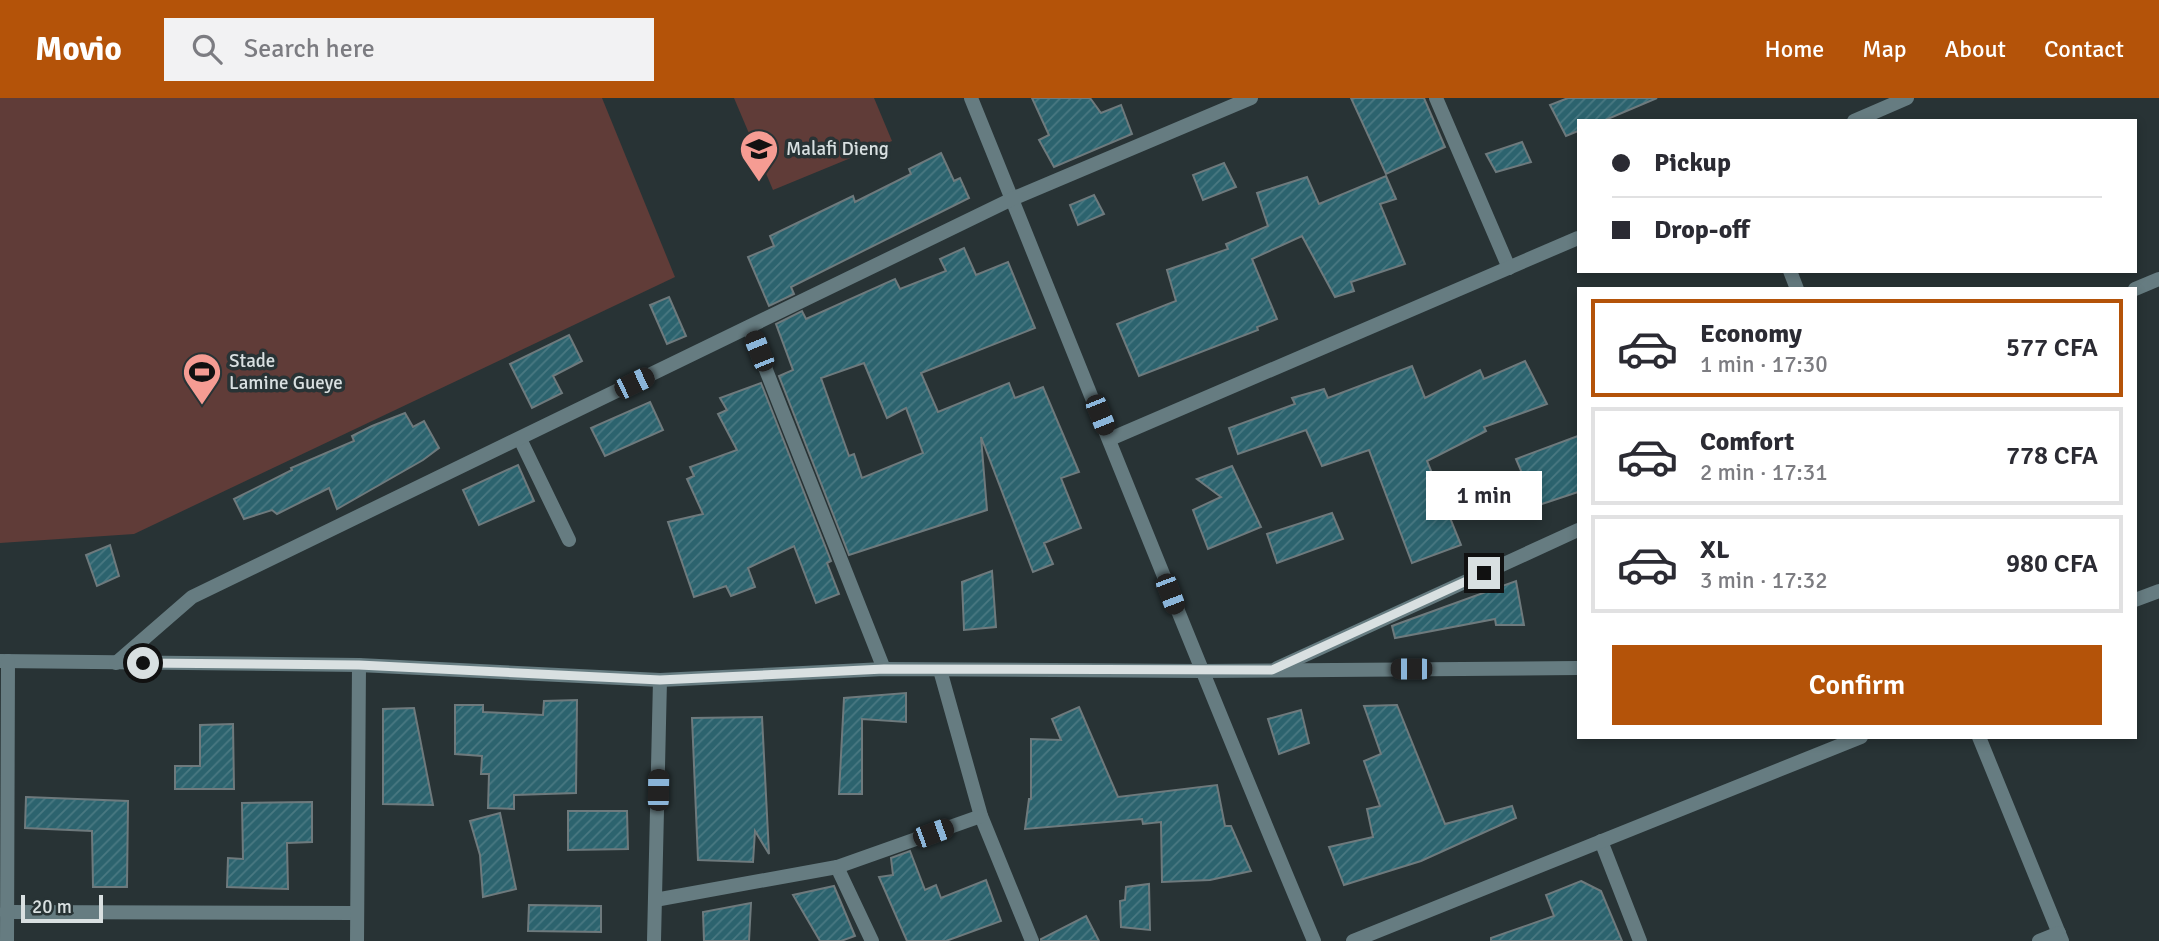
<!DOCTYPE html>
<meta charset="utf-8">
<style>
:root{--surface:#fff;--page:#f2f2f3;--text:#2b2b33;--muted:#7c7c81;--line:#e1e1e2;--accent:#b45309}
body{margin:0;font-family:Signika,sans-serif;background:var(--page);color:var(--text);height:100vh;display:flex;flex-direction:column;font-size:26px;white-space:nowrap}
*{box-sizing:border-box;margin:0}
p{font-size:23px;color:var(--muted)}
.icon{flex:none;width:38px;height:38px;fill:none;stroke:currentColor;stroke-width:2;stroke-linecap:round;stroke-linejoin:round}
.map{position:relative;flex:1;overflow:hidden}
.side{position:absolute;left:1577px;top:189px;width:560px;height:452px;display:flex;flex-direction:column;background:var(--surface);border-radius:0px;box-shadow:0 4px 10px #0003}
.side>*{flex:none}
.hud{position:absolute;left:1577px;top:21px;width:560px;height:154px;border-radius:0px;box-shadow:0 4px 10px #0003;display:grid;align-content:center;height:154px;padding:0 35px;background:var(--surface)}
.scale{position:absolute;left:21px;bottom:18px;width:82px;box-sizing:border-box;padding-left:7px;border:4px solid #d9e0e1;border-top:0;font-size:19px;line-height:24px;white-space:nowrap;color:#d9e0e1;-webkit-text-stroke:5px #283335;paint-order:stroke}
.end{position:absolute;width:32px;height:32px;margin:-16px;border:9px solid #d9e0e1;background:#111;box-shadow:0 0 0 4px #111}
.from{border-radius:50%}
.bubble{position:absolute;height:49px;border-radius:0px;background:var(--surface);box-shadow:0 4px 10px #0003;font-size:23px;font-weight:600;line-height:49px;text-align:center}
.car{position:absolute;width:21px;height:42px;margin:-21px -10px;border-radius:9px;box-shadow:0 0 5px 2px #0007;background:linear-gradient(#222 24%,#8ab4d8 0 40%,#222 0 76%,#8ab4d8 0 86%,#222 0)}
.hud b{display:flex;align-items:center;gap:24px;height:66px;font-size:26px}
.hud b+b{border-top:2px solid var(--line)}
.hud i{width:18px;height:18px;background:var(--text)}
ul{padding:12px 0 0;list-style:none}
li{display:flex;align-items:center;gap:21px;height:98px;margin:0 14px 10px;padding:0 21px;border:4px solid var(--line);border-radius:0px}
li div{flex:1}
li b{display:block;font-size:26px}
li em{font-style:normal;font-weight:600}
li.selected{border-color:var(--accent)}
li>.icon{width:63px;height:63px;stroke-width:1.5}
.primary-button{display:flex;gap:14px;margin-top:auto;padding:14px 35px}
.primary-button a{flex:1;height:80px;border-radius:0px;background:var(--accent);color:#fff;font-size:28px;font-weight:600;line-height:80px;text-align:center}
header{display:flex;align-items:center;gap:42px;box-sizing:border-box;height:98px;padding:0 35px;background:var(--accent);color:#fff}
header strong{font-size:33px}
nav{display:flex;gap:38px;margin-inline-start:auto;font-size:24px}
.search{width:490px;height:63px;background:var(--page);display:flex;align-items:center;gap:18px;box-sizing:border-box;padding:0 24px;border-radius:0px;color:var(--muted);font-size:26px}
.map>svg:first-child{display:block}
.pitch{fill:#603c38}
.building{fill:url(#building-hatch);stroke:#6e7a7d;stroke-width:2;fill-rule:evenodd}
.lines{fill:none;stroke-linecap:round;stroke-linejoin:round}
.street{stroke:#667c81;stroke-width:14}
.route{stroke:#d9e0e1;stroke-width:9}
.labels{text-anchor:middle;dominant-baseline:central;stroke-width:7;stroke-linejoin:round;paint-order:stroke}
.poi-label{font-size:19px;fill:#d9e0e1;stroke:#283335;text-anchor:start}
</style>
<header>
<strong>Movio</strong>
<div class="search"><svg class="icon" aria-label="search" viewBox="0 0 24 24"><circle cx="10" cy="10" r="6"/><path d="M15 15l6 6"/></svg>Search here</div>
<nav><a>Home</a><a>Map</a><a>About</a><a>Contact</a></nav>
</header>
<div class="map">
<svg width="2159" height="843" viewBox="0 0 2159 843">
<defs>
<pattern id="building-hatch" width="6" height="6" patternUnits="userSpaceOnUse" patternTransform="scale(1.75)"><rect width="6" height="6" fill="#2c636e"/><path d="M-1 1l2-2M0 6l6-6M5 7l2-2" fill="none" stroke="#4a7982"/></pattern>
</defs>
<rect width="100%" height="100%" fill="#283335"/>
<!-- pitch -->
<g class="pitch">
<path d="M0,0H602L675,179L134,436L0,445Z"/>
<path d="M734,0H874L892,43L773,92Z"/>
</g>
<!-- building -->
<g class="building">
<path d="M1032,0H1090L1101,15L1121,7L1132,36L1054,69L1039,42L1049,37Z"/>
<path d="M1351,0H1424L1445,49L1386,76Z"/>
<path d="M1568,0H1657L1603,23H1578V33L1566,38L1550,7Z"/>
<path d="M1522,44L1531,64L1496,74L1486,56Z"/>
<path d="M941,55L954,83L960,80L969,100L791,189L794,196L769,208L748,159L774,148L770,138L853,98L855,104L911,76L909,71Z"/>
<path d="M1224,65L1236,89L1203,102L1193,77Z"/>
<path d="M1386,78L1396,101L1380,106L1405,166L1351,184L1354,193L1335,199L1302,138L1252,161L1277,221L1257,229L1258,232L1139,278L1117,226L1176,203L1167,172L1228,151L1226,146L1268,128L1257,95L1307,79L1319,106Z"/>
<path d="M1094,97L1104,116L1078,127L1070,107Z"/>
<path d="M964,150L976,177L1008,164L1035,230L921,275L938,314L1009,285L1015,300L1043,289L1079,374L1061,380L1081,430L1044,445L1053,466L1033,474L981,339L987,412L849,457L779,278L793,272L776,226L802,213L806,221L895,181L900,191L946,173L940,161ZM864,265L887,320L906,310L923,355L862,380L854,356L849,358L821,280Z"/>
<path d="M669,199L686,238L667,246L650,207Z"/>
<path d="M569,237L582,263L553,278L562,295L532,310L510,266Z"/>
<path d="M1525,263L1547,306L1484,329L1486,333L1427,363L1461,447L1412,465L1369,352L1322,368L1306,332L1238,356L1229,330L1295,306L1292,300L1324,291L1328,300L1412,268L1425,300L1480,272L1484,281Z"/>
<path d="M761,285L831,463L827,465L839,496L816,505L794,448L748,470L755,489L731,498L726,488L694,499L668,424L703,416L687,381L694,378L690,369L737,352L718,316L727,312L720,300Z"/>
<path d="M650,304L663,332L605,358L591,330Z"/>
<path d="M405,315L413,329L424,323L439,350L423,362L337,411L329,390L277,416L272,412L244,421L234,401L292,372L291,370L354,343L352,338L372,328Z"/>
<path d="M1578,338V394L1536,408L1516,361Z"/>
<path d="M518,367L534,403L479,427L463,392Z"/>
<path d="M1232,368L1261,429L1208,451L1193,412L1221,399L1197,381Z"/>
<path d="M1332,415L1343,441L1277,465L1267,436Z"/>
<path d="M110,447L119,478L97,488L86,457Z"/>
<path d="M992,473L996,529L964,532L962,484Z"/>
<path d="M1516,483L1524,527H1496L1495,521L1395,540L1392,528Z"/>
<path d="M906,595V624L862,621V696H839L844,600Z"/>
<path d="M577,602L576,695L514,697V711L488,710L489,676H481L482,658L455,656V607H483V614L543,617L544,603Z"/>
<path d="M1397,607L1445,726L1512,708L1516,720L1421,763L1344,787L1329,749L1373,739L1367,711L1380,708L1364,663L1381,656L1364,608Z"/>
<path d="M1079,609L1118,699L1217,687L1225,728H1231L1251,773L1210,782L1162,784L1161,724L1143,726L1142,721L1025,731L1029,701H1031V641L1061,642L1052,621Z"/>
<path d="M414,610L433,707L383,706V611Z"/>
<path d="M1301,612L1309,645L1279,656L1268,621Z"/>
<path d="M762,619L769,756L755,733L753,764L698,762L692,620Z"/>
<path d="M233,626L234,691H175V668H200V627Z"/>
<path d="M26,699L128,703L127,789H93L92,733L25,730Z"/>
<path d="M312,704V744L287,745L288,791L227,789L228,760L243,761L242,705Z"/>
<path d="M568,713H627L628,751L568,752Z"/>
<path d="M500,715L516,791L483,799L480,757L470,723Z"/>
<path d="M910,753L925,792L936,787L941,800L986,782L1001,823L946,843H907L879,779L893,777L891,760Z"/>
<path d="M1581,783L1601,793L1622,843H1491V840L1554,818L1546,797Z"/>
<path d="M1149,786L1150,832L1121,829L1120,803L1125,802L1126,789Z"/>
<path d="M834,788L855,838L841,843H820L793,797Z"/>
<path d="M751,805L749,843H704L703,814Z"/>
<path d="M529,807L601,808V834L528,833Z"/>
<path d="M1086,818L1099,843H1041V841Z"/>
</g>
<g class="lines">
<!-- street -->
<g class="street">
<path d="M971,0C1085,281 1196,563 1314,843"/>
<path d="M1436,0L1509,170"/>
<path d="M1854,23L1907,0"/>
<path d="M1790,173L1797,191"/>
<path d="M2135,191L2159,181"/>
<path d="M749,229L884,571"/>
<path d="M520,341L569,442"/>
<path d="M1110,341L1578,140"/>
<path d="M2135,502L2159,493"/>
<path d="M0,563L359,567L660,582L884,571L1201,573L1578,570"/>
<path d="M116,565L192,499L1012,101L1251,0"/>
<path d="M1277,570L1578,432"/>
<path d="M940,572L981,718L1032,843"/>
<path d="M1979,639L2062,843"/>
<path d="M1601,743L1640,843"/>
<path d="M837,769L872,843"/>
<path d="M655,802L837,769L981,718"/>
<path d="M6,814L357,815"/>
<path d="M7,843L8,563"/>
<path d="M357,843L359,567"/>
<path d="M654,843L660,582"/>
<path d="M1353,843L1861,639"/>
<path d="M2039,843L2059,835"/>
</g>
</g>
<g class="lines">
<!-- route -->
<path class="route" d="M143,565L359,567L660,582L884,571L1272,572L1484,475"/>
</g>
<!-- icons -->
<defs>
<g id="school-pin" transform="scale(2.0125)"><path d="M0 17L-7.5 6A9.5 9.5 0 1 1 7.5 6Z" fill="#f59c93" stroke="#283335"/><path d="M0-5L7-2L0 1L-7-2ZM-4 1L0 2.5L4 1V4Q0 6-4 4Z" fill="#111"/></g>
<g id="stadium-pin" transform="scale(2.0125)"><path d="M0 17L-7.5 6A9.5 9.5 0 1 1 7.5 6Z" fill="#f59c93" stroke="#283335"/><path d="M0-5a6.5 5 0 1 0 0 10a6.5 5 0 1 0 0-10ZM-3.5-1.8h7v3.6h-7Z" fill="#111"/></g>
</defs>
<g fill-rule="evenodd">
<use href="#school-pin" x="759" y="51"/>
<use href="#stadium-pin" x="202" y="274"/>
</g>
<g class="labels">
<!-- poi labels -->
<g class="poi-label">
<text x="786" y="51">Malafi Dieng</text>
<text x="229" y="263">Stade<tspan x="229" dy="22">Lamine Gueye</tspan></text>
</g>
</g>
</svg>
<div class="scale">20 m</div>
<i class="end from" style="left:143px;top:565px"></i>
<i class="end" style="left:1484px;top:475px"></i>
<div class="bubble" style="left:1426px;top:373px;width:116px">1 min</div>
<i class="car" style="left:759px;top:253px;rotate:338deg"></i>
<i class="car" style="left:634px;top:285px;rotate:64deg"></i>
<i class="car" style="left:1100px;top:317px;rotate:158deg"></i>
<i class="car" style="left:1170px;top:496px;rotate:159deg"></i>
<i class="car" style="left:1411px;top:571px;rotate:270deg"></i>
<i class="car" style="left:658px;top:692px;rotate:1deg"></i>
<i class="car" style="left:933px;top:735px;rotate:70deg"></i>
<div class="hud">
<b><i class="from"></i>Pickup</b>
<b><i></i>Drop-off</b>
</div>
<section class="side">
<ul>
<li class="selected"><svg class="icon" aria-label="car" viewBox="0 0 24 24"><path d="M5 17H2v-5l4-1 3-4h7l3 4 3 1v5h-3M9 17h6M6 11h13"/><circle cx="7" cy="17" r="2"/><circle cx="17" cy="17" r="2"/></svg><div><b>Economy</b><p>1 min · 17:30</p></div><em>577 CFA</em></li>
<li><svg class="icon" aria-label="car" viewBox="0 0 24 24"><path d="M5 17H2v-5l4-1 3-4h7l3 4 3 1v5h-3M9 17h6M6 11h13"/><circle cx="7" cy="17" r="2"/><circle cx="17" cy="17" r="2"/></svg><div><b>Comfort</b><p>2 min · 17:31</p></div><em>778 CFA</em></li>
<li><svg class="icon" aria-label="car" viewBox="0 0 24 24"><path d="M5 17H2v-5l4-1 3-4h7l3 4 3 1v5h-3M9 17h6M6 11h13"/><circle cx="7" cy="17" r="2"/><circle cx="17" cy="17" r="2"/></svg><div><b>XL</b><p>3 min · 17:32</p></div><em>980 CFA</em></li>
</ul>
<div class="primary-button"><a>Confirm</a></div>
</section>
</div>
